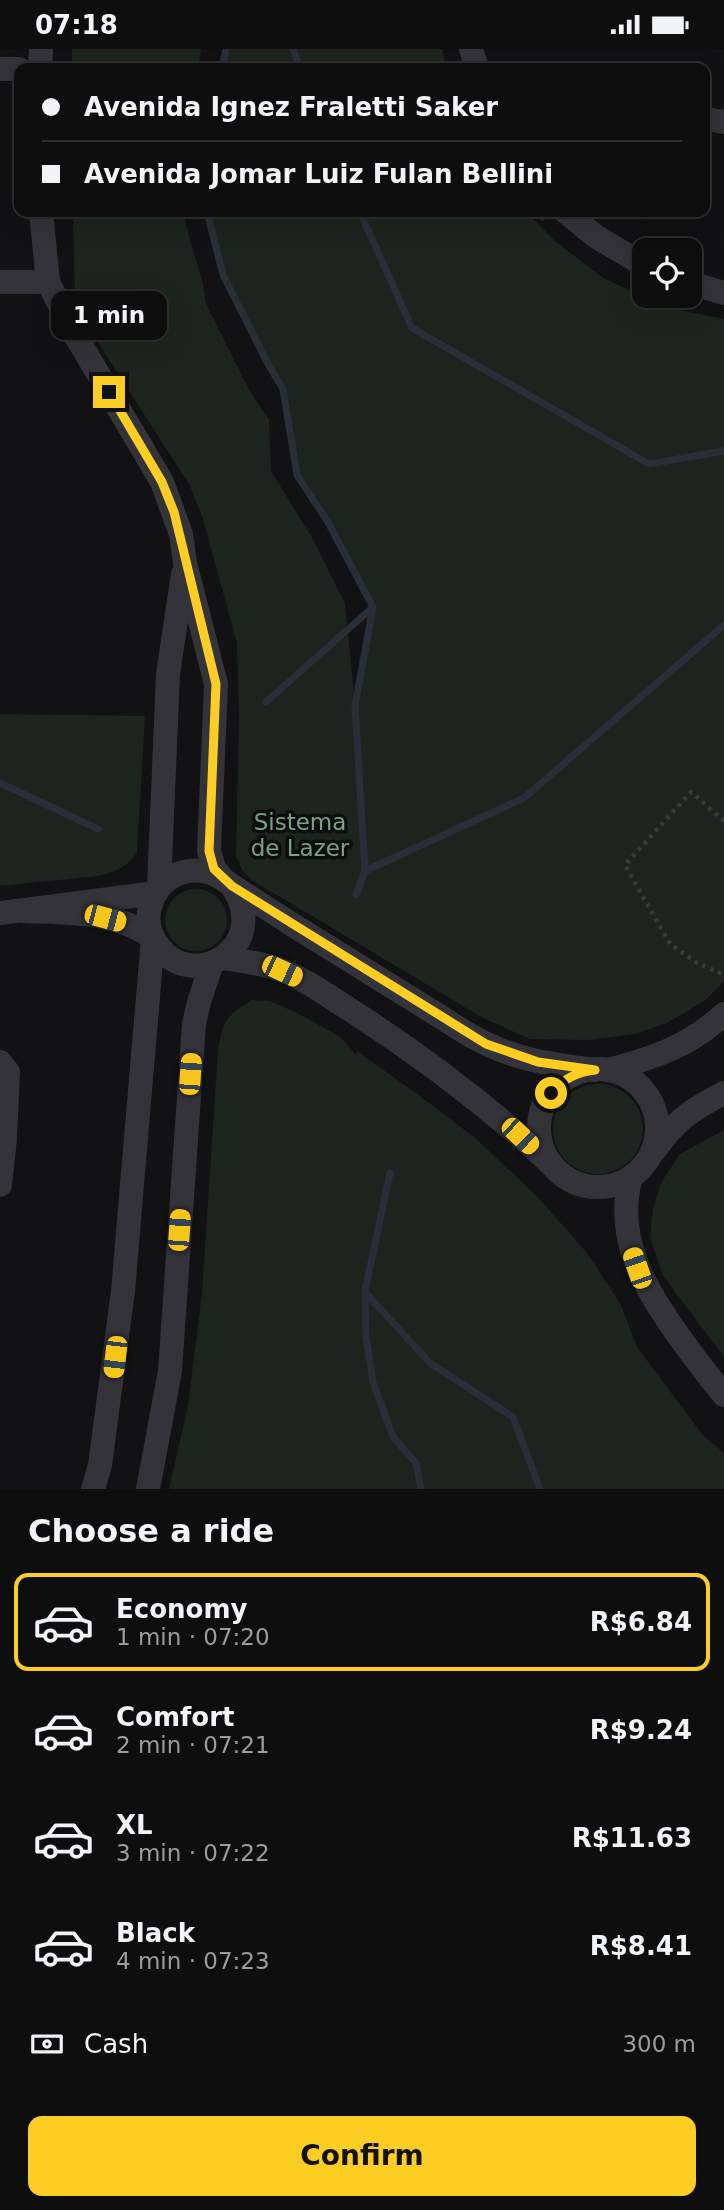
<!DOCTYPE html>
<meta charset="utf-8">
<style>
:root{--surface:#0e0e0f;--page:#1c1c1d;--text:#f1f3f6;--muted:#9b9c9e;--line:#2e2e2f;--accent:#fcce22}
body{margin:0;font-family:"DejaVu Sans",sans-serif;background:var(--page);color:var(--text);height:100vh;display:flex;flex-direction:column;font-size:26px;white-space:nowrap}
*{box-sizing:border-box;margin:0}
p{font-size:23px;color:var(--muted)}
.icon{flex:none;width:38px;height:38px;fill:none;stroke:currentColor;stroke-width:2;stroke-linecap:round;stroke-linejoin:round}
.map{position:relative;height:1440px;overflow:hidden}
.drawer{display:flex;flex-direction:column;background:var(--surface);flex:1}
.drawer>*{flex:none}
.banner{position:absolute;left:14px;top:14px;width:696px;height:154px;border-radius:14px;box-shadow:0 7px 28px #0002,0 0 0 2px var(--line);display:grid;align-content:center;height:154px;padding:0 28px;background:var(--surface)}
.buttons{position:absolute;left:632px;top:189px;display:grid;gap:14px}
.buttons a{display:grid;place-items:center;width:70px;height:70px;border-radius:14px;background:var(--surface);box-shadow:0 7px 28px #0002,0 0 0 2px var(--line);font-size:35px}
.end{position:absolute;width:32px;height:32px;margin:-16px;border:9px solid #fcce22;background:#111;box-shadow:0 0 0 4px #111}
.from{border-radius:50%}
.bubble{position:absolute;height:49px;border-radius:14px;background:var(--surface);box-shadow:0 7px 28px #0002,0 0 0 2px var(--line);font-size:23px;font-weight:700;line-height:49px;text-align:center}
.car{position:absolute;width:21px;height:42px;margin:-21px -10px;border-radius:9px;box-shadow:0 0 5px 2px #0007;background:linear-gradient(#f5c518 24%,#345 0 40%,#f5c518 0 76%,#345 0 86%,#f5c518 0)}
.banner b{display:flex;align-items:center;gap:24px;height:66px;font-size:26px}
.banner b+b{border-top:2px solid var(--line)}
.banner i{width:18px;height:18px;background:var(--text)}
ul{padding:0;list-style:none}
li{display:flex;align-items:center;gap:21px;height:98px;margin:0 14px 10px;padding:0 14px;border:4px solid transparent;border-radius:14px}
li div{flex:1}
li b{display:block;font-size:26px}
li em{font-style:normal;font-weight:700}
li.active{border-color:var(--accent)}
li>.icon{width:63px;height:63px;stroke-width:1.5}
h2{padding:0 28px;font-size:32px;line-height:84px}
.pay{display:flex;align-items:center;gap:18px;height:77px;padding:0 28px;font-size:26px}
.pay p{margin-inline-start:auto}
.action{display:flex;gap:14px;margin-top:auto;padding:14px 28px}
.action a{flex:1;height:80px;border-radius:14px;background:var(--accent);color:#111;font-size:28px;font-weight:700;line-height:80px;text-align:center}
.status{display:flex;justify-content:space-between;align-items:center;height:49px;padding:0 35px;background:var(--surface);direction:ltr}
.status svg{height:19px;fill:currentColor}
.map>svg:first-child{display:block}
.green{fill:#1c241e}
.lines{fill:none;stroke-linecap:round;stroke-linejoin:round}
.stream{stroke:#282f38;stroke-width:7}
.path{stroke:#393a40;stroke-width:4.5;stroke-dasharray:3.5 5;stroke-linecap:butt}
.street{stroke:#333339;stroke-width:24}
.route{stroke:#fcce22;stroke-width:9}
.labels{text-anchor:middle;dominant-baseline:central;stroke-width:7;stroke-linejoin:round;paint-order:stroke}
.park-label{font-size:23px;fill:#78a280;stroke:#0d0d0f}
</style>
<div class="status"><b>07:18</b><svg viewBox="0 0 49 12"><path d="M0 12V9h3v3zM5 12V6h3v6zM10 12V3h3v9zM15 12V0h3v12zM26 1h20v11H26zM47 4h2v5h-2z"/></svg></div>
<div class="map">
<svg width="724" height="1440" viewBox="0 0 724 1440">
<rect width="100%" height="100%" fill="#121214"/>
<!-- green -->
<g class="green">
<path d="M72,0H201L198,19H72Z"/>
<path d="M226,0H442L446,19H222Z"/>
<path d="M73,163H184L186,177L203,235L206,255L249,341L269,371L271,422L314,492L345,555L355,654L374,559L329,475L297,426L283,340L269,317L223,226L207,163H526L555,192L603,229L669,259L724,270V933L704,952L667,974L635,985L588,991L530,990L483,969L253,832L242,821L236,807L239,668L237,594L203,470L189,435L75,258Z"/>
<path d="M0,665L145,667L137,803C127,818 116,823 98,827L0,837Z"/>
<circle cx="196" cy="871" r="31"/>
<path d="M251,951L270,952L297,964L341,988L356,1006L357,1002L420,1047L474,1088L536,1146L588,1205L621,1256L637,1298L702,1385L724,1404V1440H169L188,1356L202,1244L218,1001C224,970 225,969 251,951Z"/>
<circle cx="598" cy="1080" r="45"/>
<path d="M724,1081V1308L663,1227L650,1188L653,1159L662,1132L680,1105Z"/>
</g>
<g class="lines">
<!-- stream -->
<g class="stream">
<path d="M293,0L300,19"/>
<path d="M222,19L226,0"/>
<path d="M207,163L223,226L269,317L283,340L297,426L329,475L373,558L355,657L365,822L356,846"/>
<path d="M360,163L412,279L649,415L724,402"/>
<path d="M266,653L372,559"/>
<path d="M0,734L98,780"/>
<path d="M365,822L524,749L724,576"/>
<path d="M390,1124L365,1242L366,1288L373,1333L393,1388L416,1414L421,1440"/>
<path d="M365,1243L430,1314L513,1368L540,1440"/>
</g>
<!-- path -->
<g class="path">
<path d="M536,163L544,170"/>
<path d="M658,247L676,252"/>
<path d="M724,772L691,743L625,816L670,895L697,914L720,924L724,922"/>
</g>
<!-- street -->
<g class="street">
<path d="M471,0L477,19"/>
<path d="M40,19L41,0"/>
<path d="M0,20H19"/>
<path d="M705,70L724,73"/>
<path d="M41,163L48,233L74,284L162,433L181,485L185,514L216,635L209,802L214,819L221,828"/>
<path d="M566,163L595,187L644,216"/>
<path d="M0,233H48"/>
<path d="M690,234L724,244"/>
<path d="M232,837C273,898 193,944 159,898C150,886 146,872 150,858C156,832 181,817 207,823C218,825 225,832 234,838C252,850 270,861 288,873C334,902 381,931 428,960C447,971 466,986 487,995C521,1012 558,1016 595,1021"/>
<path d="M159,838L168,625L183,525"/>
<path d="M24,862C67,864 117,862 153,889L123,1242L100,1416L93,1440"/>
<path d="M0,864L156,844"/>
<path d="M223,909C242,912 262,914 281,921C307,931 331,949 355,964C425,1009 490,1059 551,1115"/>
<path d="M0,1013L8,1023L5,1090L0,1136"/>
<circle cx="598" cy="1079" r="59"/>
<path d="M608,1021C653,1009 688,998 724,965"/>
<path d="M654,1102C676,1071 691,1061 724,1044"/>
<path d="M631,1128C614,1188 645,1240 678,1286C693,1307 708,1327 724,1346"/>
<path d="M148,1440L170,1322L194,975L199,953L212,914"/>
</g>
</g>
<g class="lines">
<!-- route -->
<path class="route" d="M109,343L162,433L174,463L216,635L209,802L214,820L232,837L486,995L538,1013L595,1021C576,1023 564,1030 551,1044"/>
</g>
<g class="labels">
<!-- park labels -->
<g class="park-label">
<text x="300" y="773">Sistema<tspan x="300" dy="26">de Lazer</tspan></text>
</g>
</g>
</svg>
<div class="buttons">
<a><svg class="icon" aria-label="locate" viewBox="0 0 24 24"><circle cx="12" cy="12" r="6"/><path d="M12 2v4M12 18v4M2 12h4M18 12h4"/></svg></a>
</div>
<i class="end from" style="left:551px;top:1044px"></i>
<i class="end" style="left:109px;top:343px"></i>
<div class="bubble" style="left:51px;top:242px;width:116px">1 min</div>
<i class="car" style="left:105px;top:869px;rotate:105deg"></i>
<i class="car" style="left:282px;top:922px;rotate:115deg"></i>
<i class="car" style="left:190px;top:1025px;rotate:4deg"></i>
<i class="car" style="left:520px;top:1087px;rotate:133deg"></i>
<i class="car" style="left:179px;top:1181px;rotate:4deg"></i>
<i class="car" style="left:637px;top:1219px;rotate:341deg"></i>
<i class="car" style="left:115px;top:1308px;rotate:187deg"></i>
<div class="banner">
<b><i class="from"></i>Avenida Ignez Fraletti Saker</b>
<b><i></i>Avenida Jomar Luiz Fulan Bellini</b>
</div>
</div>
<section class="drawer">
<h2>Choose a ride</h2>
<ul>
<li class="active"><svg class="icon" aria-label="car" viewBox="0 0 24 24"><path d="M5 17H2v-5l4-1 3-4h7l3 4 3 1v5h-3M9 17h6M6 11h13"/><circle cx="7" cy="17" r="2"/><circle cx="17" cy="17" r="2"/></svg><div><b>Economy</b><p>1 min · 07:20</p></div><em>R$6.84</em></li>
<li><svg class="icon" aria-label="car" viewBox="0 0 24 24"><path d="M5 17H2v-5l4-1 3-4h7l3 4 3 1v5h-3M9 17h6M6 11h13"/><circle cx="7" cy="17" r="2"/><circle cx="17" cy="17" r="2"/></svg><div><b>Comfort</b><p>2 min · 07:21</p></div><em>R$9.24</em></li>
<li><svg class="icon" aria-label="car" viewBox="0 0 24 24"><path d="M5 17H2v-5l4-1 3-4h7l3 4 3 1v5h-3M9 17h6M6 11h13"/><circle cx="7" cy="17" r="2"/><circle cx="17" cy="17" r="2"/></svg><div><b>XL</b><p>3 min · 07:22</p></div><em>R$11.63</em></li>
<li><svg class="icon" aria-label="car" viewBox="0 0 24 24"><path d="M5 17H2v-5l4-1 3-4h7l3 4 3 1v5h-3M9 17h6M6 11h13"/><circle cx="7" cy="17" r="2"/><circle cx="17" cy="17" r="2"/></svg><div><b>Black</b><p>4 min · 07:23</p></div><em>R$8.41</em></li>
</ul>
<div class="pay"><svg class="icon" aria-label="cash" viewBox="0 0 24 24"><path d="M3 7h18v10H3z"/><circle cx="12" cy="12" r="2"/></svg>Cash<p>300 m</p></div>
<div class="action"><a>Confirm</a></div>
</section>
